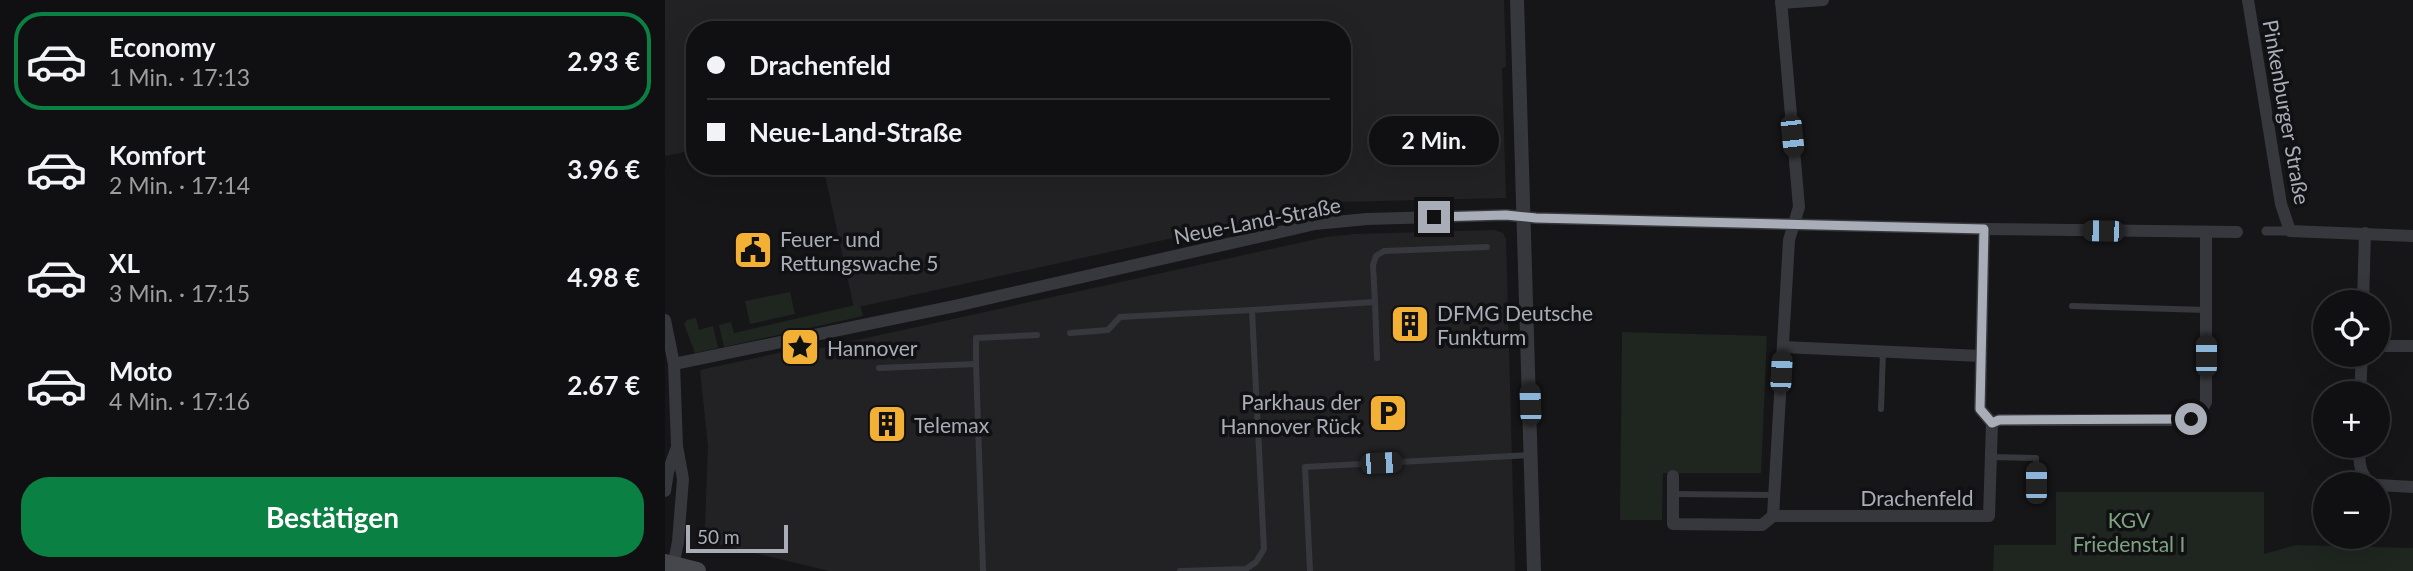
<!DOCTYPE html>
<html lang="de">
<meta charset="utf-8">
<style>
:root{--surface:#101012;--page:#19191b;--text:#f1f3f6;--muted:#9c9d9f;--line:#303032;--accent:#0b8043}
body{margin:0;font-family:Lato,sans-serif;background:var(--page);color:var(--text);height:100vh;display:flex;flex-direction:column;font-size:26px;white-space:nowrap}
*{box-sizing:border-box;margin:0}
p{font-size:23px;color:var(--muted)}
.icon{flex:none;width:38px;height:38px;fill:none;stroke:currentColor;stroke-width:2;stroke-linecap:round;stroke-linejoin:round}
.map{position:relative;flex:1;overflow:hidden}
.sheet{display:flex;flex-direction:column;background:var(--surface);width:665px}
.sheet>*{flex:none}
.banner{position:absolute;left:21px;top:21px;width:665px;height:154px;border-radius:28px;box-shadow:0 7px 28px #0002,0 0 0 2px var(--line);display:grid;align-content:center;height:154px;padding:0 21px;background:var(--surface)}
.tools{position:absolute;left:1648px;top:290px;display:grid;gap:14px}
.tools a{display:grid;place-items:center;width:77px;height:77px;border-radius:50%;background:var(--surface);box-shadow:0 7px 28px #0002,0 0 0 2px var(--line);font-size:35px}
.scale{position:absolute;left:21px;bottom:18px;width:102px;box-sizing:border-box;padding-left:7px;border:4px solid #a8adb8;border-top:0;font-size:19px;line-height:24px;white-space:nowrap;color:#a8adb8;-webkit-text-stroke:5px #111113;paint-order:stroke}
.end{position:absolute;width:32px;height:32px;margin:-16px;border:9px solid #a8adb8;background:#111;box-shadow:0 0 0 4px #111}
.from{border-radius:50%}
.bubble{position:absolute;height:49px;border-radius:24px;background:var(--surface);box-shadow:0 7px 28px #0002,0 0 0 2px var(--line);font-size:23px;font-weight:700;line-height:49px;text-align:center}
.car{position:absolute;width:21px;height:42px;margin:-21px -10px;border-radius:9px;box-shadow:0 0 5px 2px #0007;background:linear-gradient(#222 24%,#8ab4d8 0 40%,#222 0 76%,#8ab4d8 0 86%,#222 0)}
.banner b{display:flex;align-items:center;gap:24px;height:66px;font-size:26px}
.banner b+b{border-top:2px solid var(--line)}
.banner i{width:18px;height:18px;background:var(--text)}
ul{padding:12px 0 0;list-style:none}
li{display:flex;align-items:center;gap:21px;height:98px;margin:0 14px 10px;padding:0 7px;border:4px solid transparent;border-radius:28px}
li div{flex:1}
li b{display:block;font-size:26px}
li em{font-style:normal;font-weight:700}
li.active{border-color:var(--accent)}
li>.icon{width:63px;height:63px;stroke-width:1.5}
.action{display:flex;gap:14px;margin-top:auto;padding:14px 21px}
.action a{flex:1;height:80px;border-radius:28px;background:var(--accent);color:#fff;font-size:28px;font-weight:700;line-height:80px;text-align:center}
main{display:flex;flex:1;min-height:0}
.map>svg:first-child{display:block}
.built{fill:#222225}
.green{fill:#1e261f}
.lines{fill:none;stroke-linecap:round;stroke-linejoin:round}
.service{stroke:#37383d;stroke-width:6}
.pedestrian{stroke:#37383d;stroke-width:9}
.minor{stroke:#37383d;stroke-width:12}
.tertiary{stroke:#37383d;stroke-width:14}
.secondary{stroke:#45474d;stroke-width:18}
.route{stroke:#a8adb8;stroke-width:9}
.labels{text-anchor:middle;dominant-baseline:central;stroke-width:7;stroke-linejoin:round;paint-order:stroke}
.street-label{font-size:21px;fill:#a8adb8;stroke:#111113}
.poi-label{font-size:21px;fill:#a8adb8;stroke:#111113;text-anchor:start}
.park-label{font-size:21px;fill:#7fa381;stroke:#111113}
</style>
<main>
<section class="sheet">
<ul>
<li class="active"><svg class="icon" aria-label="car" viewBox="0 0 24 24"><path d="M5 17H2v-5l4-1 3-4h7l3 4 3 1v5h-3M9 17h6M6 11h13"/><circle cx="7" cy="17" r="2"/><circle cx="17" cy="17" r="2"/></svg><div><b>Economy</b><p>1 Min. · 17:13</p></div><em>2.93 €</em></li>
<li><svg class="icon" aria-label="car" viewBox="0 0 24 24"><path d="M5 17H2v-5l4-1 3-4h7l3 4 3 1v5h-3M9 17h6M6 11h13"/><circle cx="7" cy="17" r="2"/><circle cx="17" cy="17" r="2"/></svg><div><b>Komfort</b><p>2 Min. · 17:14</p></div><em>3.96 €</em></li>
<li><svg class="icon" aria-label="car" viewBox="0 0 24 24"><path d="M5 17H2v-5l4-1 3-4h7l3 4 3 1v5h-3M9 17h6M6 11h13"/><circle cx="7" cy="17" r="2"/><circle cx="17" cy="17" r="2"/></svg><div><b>XL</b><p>3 Min. · 17:15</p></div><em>4.98 €</em></li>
<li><svg class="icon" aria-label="car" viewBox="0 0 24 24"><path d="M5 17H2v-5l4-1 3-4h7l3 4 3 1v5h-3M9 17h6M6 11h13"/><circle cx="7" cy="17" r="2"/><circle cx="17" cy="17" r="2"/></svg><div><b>Moto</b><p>4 Min. · 17:16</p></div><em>2.67 €</em></li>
</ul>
<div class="action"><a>Bestätigen</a></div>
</section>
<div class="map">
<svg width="1748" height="571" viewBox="0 0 1748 571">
<rect width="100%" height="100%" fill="#161618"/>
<!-- built -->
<g class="built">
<path d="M0,0H839L841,67L837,68L841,198L672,202L189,308L158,166H677V30H30V150L0,156Z"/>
<path d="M830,230L838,233L841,239L850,571H164L53,544L40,527L43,447L35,370L146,346L151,349L661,237L690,234Z"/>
</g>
<!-- green -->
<g class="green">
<path d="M125,292L130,314L85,324L80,301Z"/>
<path d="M195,304L198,316L59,347L54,325L66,322L69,333Z"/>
<path d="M31,318L34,330L48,326L53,348L30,353L19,324L22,320Z"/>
<path d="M957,332L1102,336L1096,473H998L997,520H955Z"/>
<path d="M1391,492H1599V554L1631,545L1748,548V571H1328L1329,545H1391Z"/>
</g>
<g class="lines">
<!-- service -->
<g class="service">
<path d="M710,302L712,358"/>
<path d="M1407,306L1541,310"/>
<path d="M405,333L443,330L455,317L587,310"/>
<path d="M311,364V338L372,335"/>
<path d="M214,368L311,364L318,571"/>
<path d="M1216,409L1218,352"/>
<path d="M1326,457L1371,458V483"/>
<path d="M1008,494L1109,495"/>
<path d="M515,571L581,569L591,562L599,549L587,310L710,302L708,265L711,256L719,251L822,247"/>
<path d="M645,571L640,467L864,455"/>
</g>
<!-- pedestrian -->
<path class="pedestrian" d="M1601,231H1625"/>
<!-- minor -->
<g class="minor">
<path d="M1583,0L1616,204L1625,231L1748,236"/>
<path d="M1116,3L1158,0"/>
<path d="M1319,229L1315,409L1327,423"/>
<path d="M1698,303L1700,233"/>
<path d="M0,320L9,364L12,446L18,479L13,542L7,571"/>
<path d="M1713,346H1748"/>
<path d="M1118,347L1316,356"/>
<path d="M9,364L290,306L650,224L702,219L841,215L871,218L1319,229L1572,232"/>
<path d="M1695,394L1697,355"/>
<path d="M1694,446C1694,462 1694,478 1710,485"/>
<path d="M1008,476V524L1097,525L1108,516"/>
<path d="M1713,485L1748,487"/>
<path d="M0,491L3,472L12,447"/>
<path d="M1108,516H1324L1327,423L1334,420H1517L1533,416L1541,402V233"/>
<path d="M1108,516L1124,240L1134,207L1116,0"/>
</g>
<!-- tertiary -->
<path class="tertiary" d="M852,0L869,571"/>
<!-- secondary -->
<path class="secondary" d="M0,563L32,571"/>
</g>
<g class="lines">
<!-- route -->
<path class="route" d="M769,217L841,215L871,218L1319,229L1315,409L1327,423L1334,420L1526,419"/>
</g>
<!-- icons -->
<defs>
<g id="civic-square" transform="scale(2.0125)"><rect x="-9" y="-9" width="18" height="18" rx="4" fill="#f2b134" stroke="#111113"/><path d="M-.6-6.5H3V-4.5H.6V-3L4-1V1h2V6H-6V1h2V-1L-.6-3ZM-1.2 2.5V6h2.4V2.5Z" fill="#111"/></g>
<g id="building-square" transform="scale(2.0125)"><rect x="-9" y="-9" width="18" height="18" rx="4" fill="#f2b134" stroke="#111113"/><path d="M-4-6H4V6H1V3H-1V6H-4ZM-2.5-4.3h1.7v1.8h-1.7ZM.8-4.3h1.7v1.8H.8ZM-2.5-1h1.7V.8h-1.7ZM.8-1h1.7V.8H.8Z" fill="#111"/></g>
<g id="sight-square" transform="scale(2.0125)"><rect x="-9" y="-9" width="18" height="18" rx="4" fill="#f2b134" stroke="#111113"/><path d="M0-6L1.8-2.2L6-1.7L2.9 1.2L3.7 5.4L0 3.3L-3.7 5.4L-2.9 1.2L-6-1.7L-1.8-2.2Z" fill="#111"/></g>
<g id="parking-square" transform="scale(2.0125)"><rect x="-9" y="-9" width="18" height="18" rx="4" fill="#f2b134" stroke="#111113"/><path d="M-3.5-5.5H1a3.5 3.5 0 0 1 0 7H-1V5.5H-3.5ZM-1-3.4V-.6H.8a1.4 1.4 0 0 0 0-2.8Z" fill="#111"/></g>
</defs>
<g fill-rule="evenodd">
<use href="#civic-square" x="88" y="250"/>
<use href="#building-square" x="745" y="324"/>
<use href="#sight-square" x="135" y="347"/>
<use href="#parking-square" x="723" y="413"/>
<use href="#building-square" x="222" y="424"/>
</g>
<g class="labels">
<!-- street labels -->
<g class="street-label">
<text transform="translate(1622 112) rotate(80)">Pinkenburger Straße</text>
<text transform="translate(592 220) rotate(-11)">Neue-Land-Straße</text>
<text x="1252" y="497">Drachenfeld</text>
</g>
<!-- poi labels -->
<g class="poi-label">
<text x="115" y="238">Feuer- und<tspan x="115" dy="24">Rettungswache 5</tspan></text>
<text x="772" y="312">DFMG Deutsche<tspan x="772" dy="24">Funkturm</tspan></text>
<text x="162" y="347">Hannover</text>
<text x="696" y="401" text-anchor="end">Parkhaus der<tspan x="696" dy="24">Hannover Rück</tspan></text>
<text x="249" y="424">Telemax</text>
</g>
<!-- park labels -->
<g class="park-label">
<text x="1464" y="519">KGV<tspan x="1464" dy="24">Friedenstal I</tspan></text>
</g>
</g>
</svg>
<div class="tools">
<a><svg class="icon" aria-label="locate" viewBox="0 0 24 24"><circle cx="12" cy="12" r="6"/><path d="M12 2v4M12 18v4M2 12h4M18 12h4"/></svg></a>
<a>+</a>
<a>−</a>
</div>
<div class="scale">50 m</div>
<i class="end from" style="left:1526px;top:419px"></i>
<i class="end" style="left:769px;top:217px"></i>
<div class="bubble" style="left:704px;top:116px;width:130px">2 Min.</div>
<i class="car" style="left:1127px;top:136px;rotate:174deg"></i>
<i class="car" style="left:1438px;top:231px;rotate:271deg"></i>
<i class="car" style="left:1541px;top:356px;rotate:0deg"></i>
<i class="car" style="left:1116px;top:372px;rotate:3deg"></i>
<i class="car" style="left:865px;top:404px;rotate:358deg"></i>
<i class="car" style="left:716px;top:463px;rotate:87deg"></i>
<i class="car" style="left:1371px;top:483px;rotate:0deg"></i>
<div class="banner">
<b><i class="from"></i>Drachenfeld</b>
<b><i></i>Neue-Land-Straße</b>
</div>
</div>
</main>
